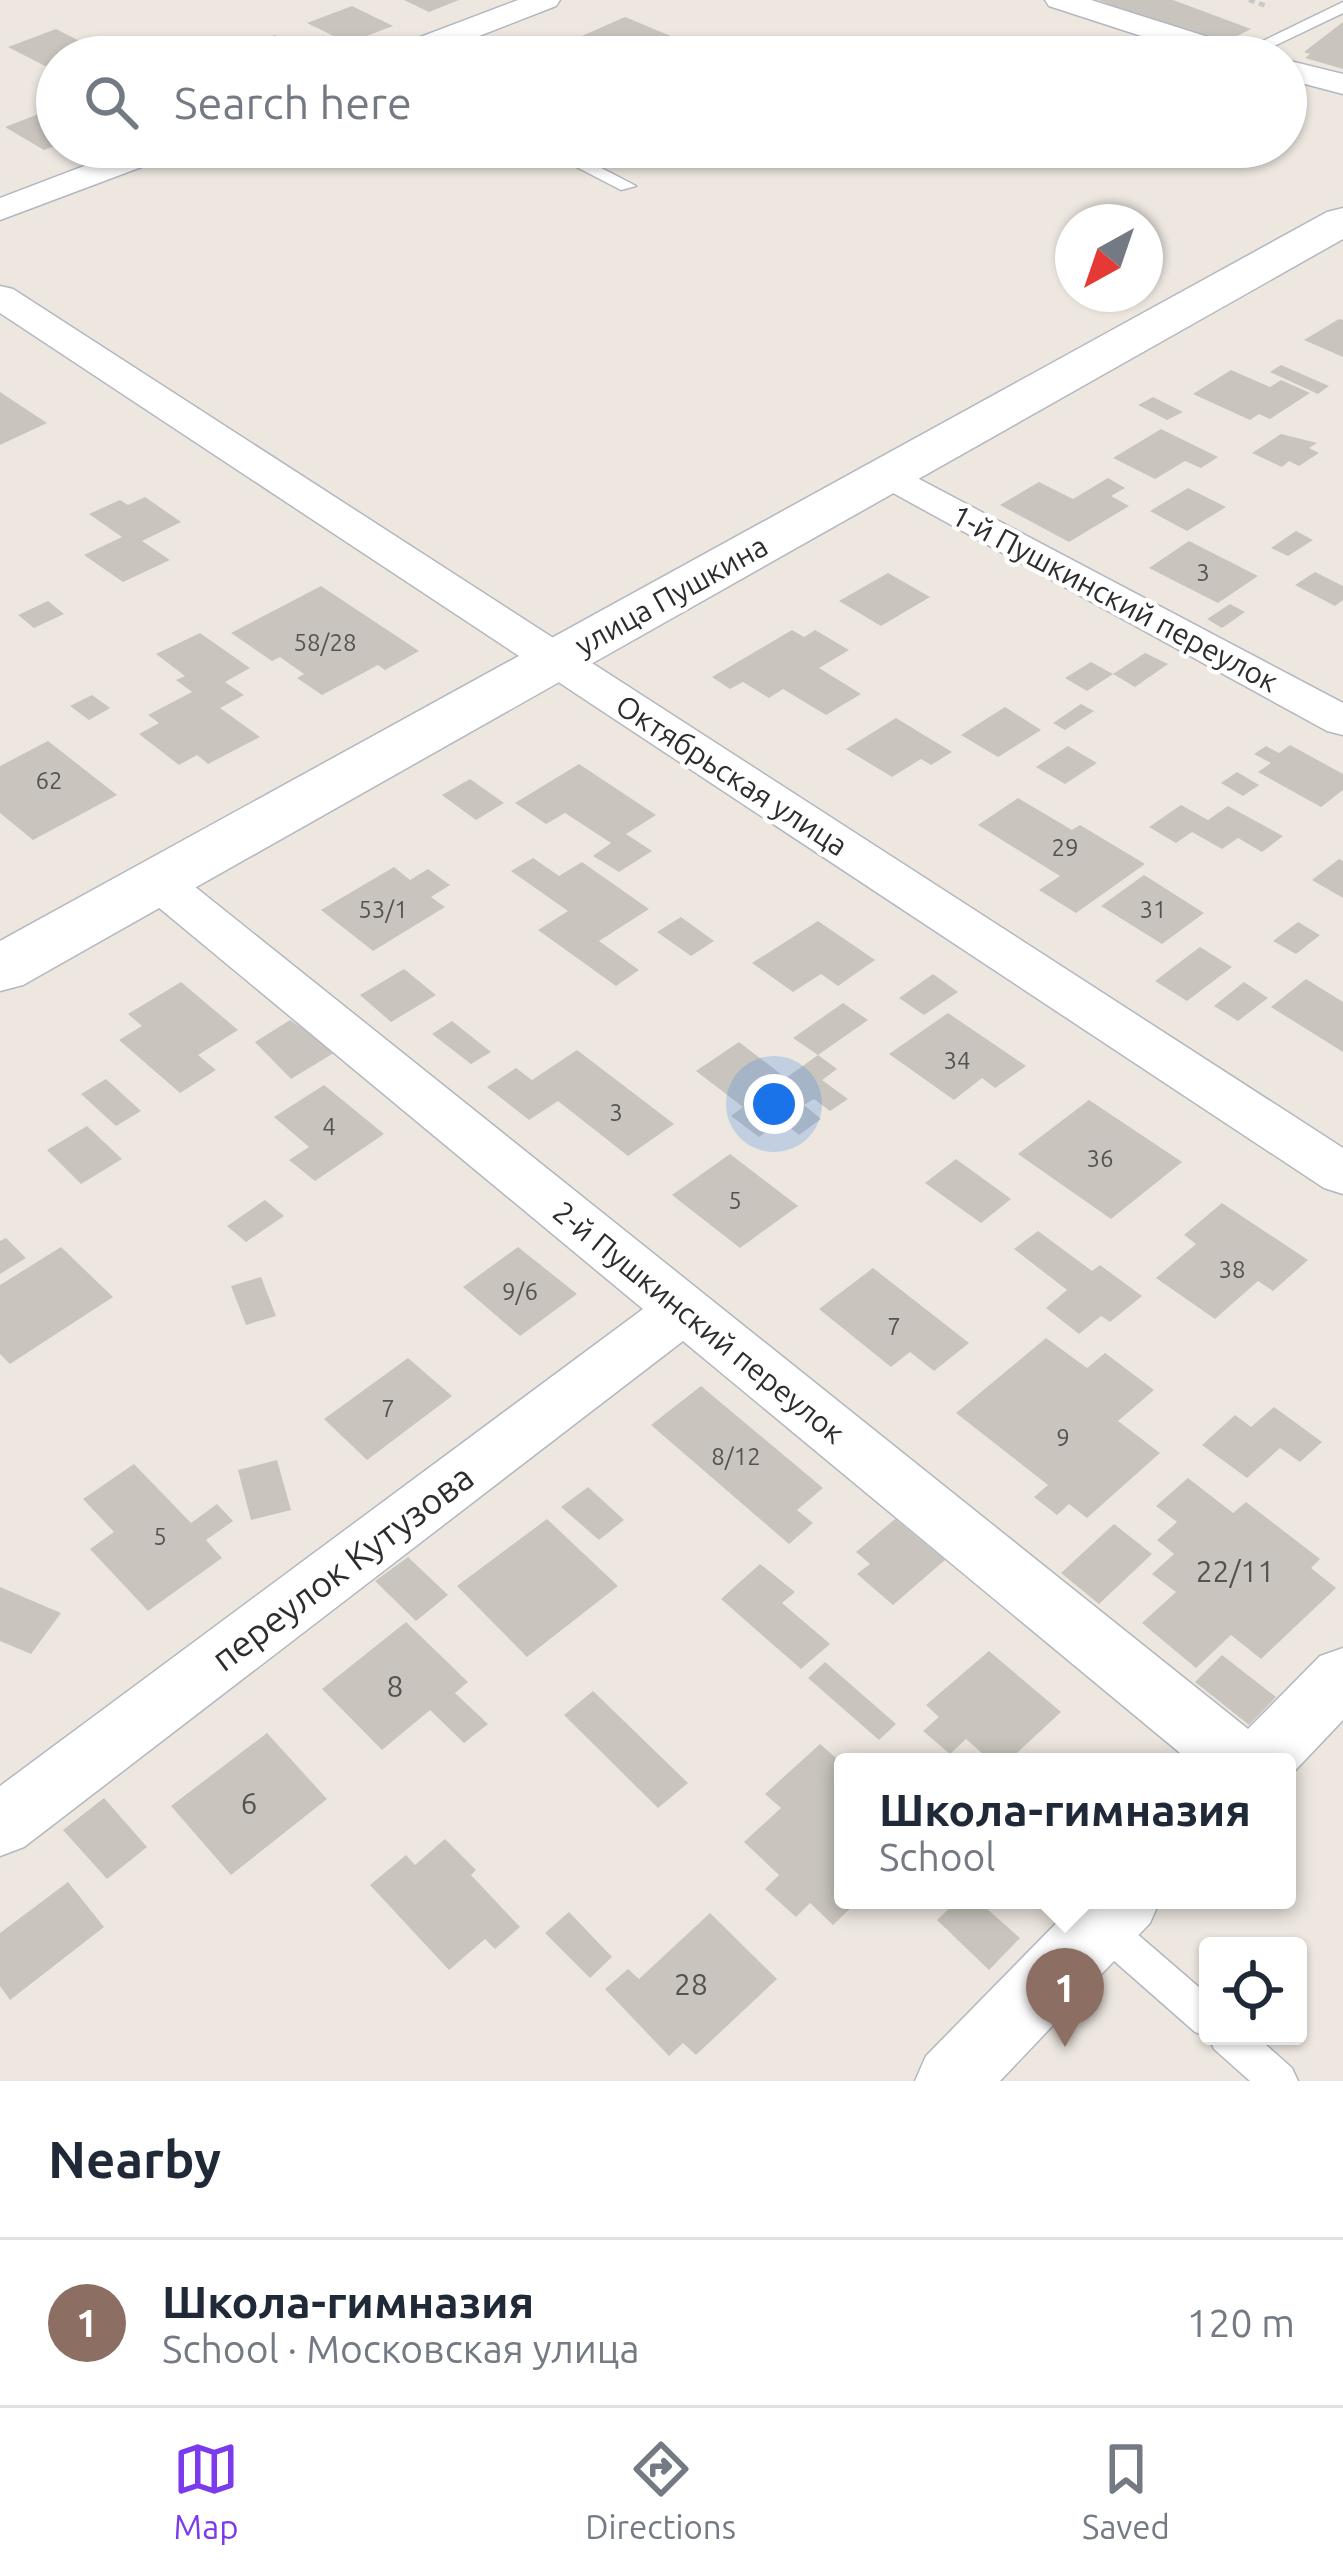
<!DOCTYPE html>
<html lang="en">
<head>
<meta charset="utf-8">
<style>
	body { margin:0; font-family:Ubuntu,sans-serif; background:#f2f2f3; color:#1f2937 }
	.controls { position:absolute; right:36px; bottom:36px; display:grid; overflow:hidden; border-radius:12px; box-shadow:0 3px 9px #0004 }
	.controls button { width:108px; height:108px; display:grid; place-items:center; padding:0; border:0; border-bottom:3px solid #e0e1e3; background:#fff; color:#1f2937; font:60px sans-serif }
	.compass { position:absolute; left:1055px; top:204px; width:108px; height:108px; border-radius:50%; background:#fff; box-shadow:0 3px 9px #0004; rotate:220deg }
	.you { position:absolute; left:774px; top:1104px; width:42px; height:42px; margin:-30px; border:9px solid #fff; border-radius:50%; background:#1a73e8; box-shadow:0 0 0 18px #1a73e833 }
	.badge { display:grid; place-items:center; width:78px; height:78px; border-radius:50%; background:#7c3aed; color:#fff; font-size:39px; font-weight:700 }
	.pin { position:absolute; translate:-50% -99px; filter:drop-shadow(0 3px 6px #0008) }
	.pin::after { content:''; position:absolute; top:63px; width:42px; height:36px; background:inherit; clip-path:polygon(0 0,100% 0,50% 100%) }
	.popup { position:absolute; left:834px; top:1753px; width:462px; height:156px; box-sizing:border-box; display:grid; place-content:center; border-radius:12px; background:#fff; filter:drop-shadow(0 3px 9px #0005); font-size:39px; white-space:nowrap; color:#747a83 }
	.popup b { font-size:45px; color:#1f2937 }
	.popup::after { content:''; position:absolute; left:50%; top:100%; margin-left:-24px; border:24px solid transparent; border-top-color:#fff }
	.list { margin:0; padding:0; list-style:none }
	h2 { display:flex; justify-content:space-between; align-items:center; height:156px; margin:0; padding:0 48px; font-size:51px }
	h2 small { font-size:39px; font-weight:400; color:#747a83 }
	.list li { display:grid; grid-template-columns:78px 1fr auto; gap:36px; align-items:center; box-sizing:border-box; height:168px; padding:0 48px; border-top:3px solid #e0e1e3 }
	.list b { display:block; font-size:45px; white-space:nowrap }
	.list p { margin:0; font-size:39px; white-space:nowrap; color:#747a83 }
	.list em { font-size:39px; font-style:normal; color:#747a83 }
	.icon { flex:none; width:66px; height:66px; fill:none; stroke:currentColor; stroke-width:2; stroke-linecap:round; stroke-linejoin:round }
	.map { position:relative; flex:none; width:1343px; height:2081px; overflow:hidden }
	.search { position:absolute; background:#fff; box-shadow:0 3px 9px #0004; left:36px; right:36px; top:36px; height:132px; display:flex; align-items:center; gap:30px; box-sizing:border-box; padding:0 42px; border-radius:66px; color:#747a83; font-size:45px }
	.sheet { height:324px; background:#fff }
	nav { display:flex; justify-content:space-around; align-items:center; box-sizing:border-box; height:168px; border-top:3px solid #e0e1e3; background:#fff; font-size:33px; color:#747a83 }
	nav a { display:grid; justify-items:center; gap:6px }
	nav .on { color:#7c3aed }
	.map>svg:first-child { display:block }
	.building { fill:#c9c5be }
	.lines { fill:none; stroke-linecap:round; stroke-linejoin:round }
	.lane-casing { stroke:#b3b7bf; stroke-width:3 }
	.street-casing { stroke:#b3b7bf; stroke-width:3 }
	.secondary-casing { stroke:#b3b7bf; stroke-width:3 }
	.path { stroke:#c8c8c8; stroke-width:4.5; stroke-dasharray:6 4.5; stroke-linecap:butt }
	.lane { fill:#fff; fill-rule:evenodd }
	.street { fill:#fff; fill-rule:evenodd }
	.secondary { fill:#fff; fill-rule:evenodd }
	.labels { text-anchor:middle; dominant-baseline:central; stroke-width:9; stroke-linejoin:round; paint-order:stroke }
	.number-label { font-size:24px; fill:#545351 }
	.street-label { font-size:30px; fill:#2d2d2d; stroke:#fff }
	.near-number-label { font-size:30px; fill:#545351 }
	.near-street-label { font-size:36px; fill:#2d2d2d; stroke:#fff }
</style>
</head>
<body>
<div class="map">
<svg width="1343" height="2081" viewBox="0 0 1343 2081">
	<rect width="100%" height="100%" fill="#ede7e0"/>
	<path class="building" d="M404 0H459L429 12Z
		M1098 0H1173L1251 29 1218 46Z
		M352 6 393 26 348 43 307 23Z
		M625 17 678 39 644 54 631 49 615 56 575 39Z
		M1343 22V69L1305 58 1310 54 1304 52Z
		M56 29 95 49 57 57V63L47 67 8 47Z
		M275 35 318 57H237L228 52Z
		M57 107V145L44 150 5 127Z
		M1339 319 1343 320V357L1304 340Z
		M1281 365 1329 386 1318 394 1270 372Z
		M1231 370 1270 387 1281 380 1310 393 1270 419 1259 414 1250 420 1193 394Z
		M0 392 47 423 0 445Z
		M1153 397 1183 412 1167 420 1138 405Z
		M1161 429 1218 457 1201 468 1185 461 1155 479 1113 458Z
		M1281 434 1317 443 1309 448 1319 453 1299 466 1289 461 1282 467 1252 453Z
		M1108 478 1125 488 1111 496 1129 506 1069 542 1000 505 1039 482 1073 499Z
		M1188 488 1226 507 1187 531 1150 511Z
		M145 497 181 522 142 541 170 560 123 582 84 555 122 537 89 514 120 500 128 505Z
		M1296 531 1313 540 1288 556 1271 548Z
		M1189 541 1258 576 1218 603 1149 568Z
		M1315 572 1343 586V600L1335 606 1295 585Z
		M888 573 930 597 881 626 839 601Z
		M321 586 419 651 385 670 378 665 322 695 297 678 304 674 280 657 272 661 231 633Z
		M48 601 64 614 34 628 18 615Z
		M1230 604 1245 612 1222 628 1207 619Z
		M792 630 804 637 815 630 849 650 819 668 861 694 826 715 783 689 769 698 743 682 730 689 712 677Z
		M200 633 250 668 225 682 244 695 220 708 260 737 208 764 197 755 179 765 139 734 159 723 148 715 192 692 176 680 185 676 156 654Z
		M1145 653 1168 664 1135 687 1113 674Z
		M1091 662 1113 674 1087 691 1065 678Z
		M92 695 110 708 89 720 70 706Z
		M1081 704 1094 711 1065 730 1053 723Z
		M1005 707 1041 730 998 757 961 735Z
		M896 718 952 752 931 765 921 759 892 777 846 749Z
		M48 741 117 795 33 840 0 813V766Z
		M1290 745 1343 774V790L1321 807 1258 772 1271 763 1254 754 1266 746 1279 753Z
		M1068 746 1097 763 1065 784 1036 767Z
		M579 764 656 815 626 834 652 851 619 872 593 856 611 843 565 813 546 824 515 803Z
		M1237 772 1259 785 1243 796 1221 783Z
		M470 779 504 803 476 820 442 795Z
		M1018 798 1072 830 1080 825 1145 864 1076 913 1039 890 1060 876 978 825Z
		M1181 805 1208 820 1228 806 1283 836 1262 852 1238 838 1222 849 1192 832 1176 843 1149 827Z
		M533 858 559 876 582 862 649 909 599 941 639 970 616 986 538 930 568 911 511 871Z
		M1339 859 1343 861V898L1312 880Z
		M394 867 410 880 428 869 450 885 431 897 445 907 373 951 321 910Z
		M1144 875 1204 913 1162 944 1101 906Z
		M681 917 714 941 691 956 657 932Z
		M818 921 875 960 838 986 821 974 793 992 752 963Z
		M1298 922 1320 935 1296 954 1273 941Z
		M1200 947 1232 967 1187 1001 1155 981Z
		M404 969 436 995 391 1022 360 995Z
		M933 974 958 992 924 1015 899 998Z
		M1306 979 1343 1002V1052L1271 1007Z
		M181 982 238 1030 198 1055 216 1070 180 1093 119 1040 142 1026 128 1014Z
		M1244 982 1268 998 1238 1021 1214 1006Z
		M843 1003 868 1020 818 1055 793 1038Z
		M948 1013 1026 1066 995 1088 982 1078 954 1100 889 1054Z
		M290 1020 337 1051 291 1079 255 1042Z
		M452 1021 491 1052 471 1064 432 1034Z
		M739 1042 786 1078 818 1055 837 1069 822 1080 848 1099 830 1111 814 1099 804 1105 821 1119 799 1135 781 1121 759 1137 731 1116 743 1107 696 1071Z
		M577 1050 674 1124 628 1156 558 1101 529 1120 487 1087 516 1068 532 1080Z
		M106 1079 141 1111 116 1126 81 1094Z
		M324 1085 384 1134 315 1181 289 1160 309 1147 274 1117Z
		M1089 1100 1182 1162 1111 1219 1018 1154Z
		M87 1126 122 1159 81 1184 47 1150Z
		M730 1154 798 1206 740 1248 672 1195Z
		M956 1159 1011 1199 981 1223 925 1183Z
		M265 1200 284 1216 246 1242 227 1226Z
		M1222 1203 1308 1260 1273 1291 1258 1281 1215 1319 1156 1278 1196 1244 1184 1235Z
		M1038 1231 1092 1271 1100 1265 1142 1296 1110 1322 1101 1316 1079 1334 1046 1308 1067 1290 1014 1249Z
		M6 1238 26 1258 0 1274V1241Z
		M61 1247 113 1297 10 1364 0 1354V1285Z
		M518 1247 577 1294 520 1336 463 1287Z
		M873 1268 969 1343 934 1371 910 1352 891 1367 819 1309Z
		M261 1277 276 1316 246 1325 231 1286Z
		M1046 1338 1087 1368 1105 1353 1154 1390 1118 1421 1160 1453 1087 1518 1069 1504 1057 1515 1034 1497 1048 1485 956 1413Z
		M408 1358 452 1396 367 1460 324 1419Z
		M701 1386 823 1488 797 1510 813 1523 789 1544 651 1425Z
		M1274 1407 1322 1442 1300 1462 1280 1448 1247 1478 1202 1445 1235 1415 1251 1427Z
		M277 1460 291 1510 251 1520 238 1470Z
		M134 1464 191 1523 217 1504 233 1521 206 1540 222 1558 148 1611 90 1549 114 1532 83 1499Z
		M1188 1478 1233 1513 1246 1502 1320 1559 1311 1568 1336 1588 1261 1659 1231 1635 1196 1668 1142 1623 1176 1592 1152 1574 1174 1554 1157 1540 1177 1522 1156 1506Z
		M588 1487 624 1520 599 1540 561 1507Z
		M547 1519 618 1586 527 1657 457 1586Z
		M895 1519 945 1560 893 1605 857 1574 870 1564 856 1552Z
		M1114 1524 1152 1554 1099 1604 1061 1573Z
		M408 1557 448 1595 416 1621 375 1581Z
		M760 1564 795 1592 782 1603 830 1644 801 1669 721 1599Z
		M0 1587 61 1613 31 1654 0 1641Z
		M406 1622 468 1682 455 1693 488 1724 464 1743 430 1710 382 1750 322 1689Z
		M989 1651 1061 1712 1007 1762H992L966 1739 950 1754 923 1731 939 1717 926 1705Z
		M1222 1655 1276 1697 1249 1725 1195 1682Z
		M825 1662 896 1724 879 1740 808 1678Z
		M593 1691 688 1783 658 1808 564 1715Z
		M267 1733 327 1799 231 1875 171 1806Z
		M820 1744 843 1764V1900H859L833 1925 810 1903 796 1917 765 1889 779 1875 744 1842 781 1808 765 1794Z
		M104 1798 147 1847 107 1879 63 1830Z
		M445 1839 476 1870 471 1875 520 1927 495 1949 485 1939 449 1970 370 1885 406 1855 415 1865Z
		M68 1882 104 1927 10 2000 0 1986V1933Z
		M958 1900H977L1020 1938 989 1970 937 1920Z
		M569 1912 612 1957 590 1978 545 1933Z
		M710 1913 777 1979 696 2055 683 2043 669 2056 605 1989 628 1969 639 1979Z"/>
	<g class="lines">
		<g class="lane-casing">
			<path id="lane" d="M1343 2V13L1251 57H1230Z
				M538 147H561L636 186 621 190Z
				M1101 1909 1114 1914 1208 1995V2036H1256L1292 2068 1298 2081H1250L1214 2049 1209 2037 1195 2032 1088 1938 1083 1926 1088 1914Z"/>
		</g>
		<g class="street-casing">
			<path id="street" d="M518 0H560L556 6 425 57H381L386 50Z
				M1045 0H1091L1249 50 1254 57H1206L1049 6Z
				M1286 60 1343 74V94L1286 79Z
				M134 147H181L176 154 0 220V198Z
				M0 286 13 289 1343 1148V1194L1324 1188 0 313Z
				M887 462 1343 703V735L1327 731 873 482 867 474 873 466Z
				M157 865 174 870 1248 1729 1320 1656 1343 1648V1720L1287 1779V1762H1191L683 1341 24 1847 0 1856V1786L643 1309 140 892 133 881 140 870Z
				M1079 1900H1160L1150 1923 1000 2081H915L926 2056Z"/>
		</g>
		<g class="secondary-casing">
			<path id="secondary" d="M1343 208V239L23 985 0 991V941L1327 212Z"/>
		</g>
		<path class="path" d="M1249 0 1269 7"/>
		<use href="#lane" class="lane"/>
		<use href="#street" class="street"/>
		<use href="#secondary" class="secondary"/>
	</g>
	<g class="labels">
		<g class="number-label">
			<text x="1203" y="572">3</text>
			<text x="325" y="642">58/28</text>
			<text x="49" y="780">62</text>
			<text x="1065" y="847">29</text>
			<text x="383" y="909">53/1</text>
			<text x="1153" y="909">31</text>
			<text x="957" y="1060">34</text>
			<text x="616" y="1112">3</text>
			<text x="329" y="1126">4</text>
			<text x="1100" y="1158">36</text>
			<text x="735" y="1200">5</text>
			<text x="1232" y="1269">38</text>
			<text x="520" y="1291">9/6</text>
			<text x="894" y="1326">7</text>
			<text x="388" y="1408">7</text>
			<text x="1063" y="1437">9</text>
			<text x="736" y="1456">8/12</text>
			<text x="160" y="1536">5</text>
		</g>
		<g class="street-label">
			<text transform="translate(671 595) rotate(-29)">улица Пушкина</text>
			<text transform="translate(1115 598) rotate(28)">1-й Пушкинский переулок</text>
			<text transform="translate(732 775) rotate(33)">Октябрьская улица</text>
			<text transform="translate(699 1322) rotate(39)">2-й Пушкинский переулок</text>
		</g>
		<g class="near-number-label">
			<text x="1235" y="1571">22/11</text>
			<text x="395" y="1686">8</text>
			<text x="249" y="1803">6</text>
			<text x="691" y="1984">28</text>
		</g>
		<g class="near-street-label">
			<text transform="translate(342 1567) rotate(-37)">переулок Кутузова</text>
		</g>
	</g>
</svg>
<div class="controls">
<button><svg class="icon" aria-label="locate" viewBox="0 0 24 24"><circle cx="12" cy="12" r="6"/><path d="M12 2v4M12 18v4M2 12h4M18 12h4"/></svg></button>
</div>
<svg class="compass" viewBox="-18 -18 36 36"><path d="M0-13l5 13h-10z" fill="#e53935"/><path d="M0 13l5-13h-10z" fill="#747a83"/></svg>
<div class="you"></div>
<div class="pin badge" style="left:1065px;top:2047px;background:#8d6e63">1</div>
<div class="popup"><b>Школа-гимназия</b>School</div>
<div class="search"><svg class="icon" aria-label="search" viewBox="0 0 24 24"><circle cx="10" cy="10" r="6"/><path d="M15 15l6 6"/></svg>Search here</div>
</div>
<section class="sheet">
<h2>Nearby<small></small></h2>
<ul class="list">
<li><span class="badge" style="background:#8d6e63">1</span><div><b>Школа-гимназия</b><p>School · Московская улица</p></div><em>120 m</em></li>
</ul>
</section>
<nav>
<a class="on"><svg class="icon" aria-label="map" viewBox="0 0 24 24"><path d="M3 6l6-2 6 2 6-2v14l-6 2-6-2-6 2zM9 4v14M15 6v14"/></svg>Map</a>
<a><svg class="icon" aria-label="directions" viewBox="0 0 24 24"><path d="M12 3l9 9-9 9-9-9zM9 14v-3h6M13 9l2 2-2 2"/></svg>Directions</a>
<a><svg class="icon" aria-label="saved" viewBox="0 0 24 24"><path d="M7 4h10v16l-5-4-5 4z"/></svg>Saved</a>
</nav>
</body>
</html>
